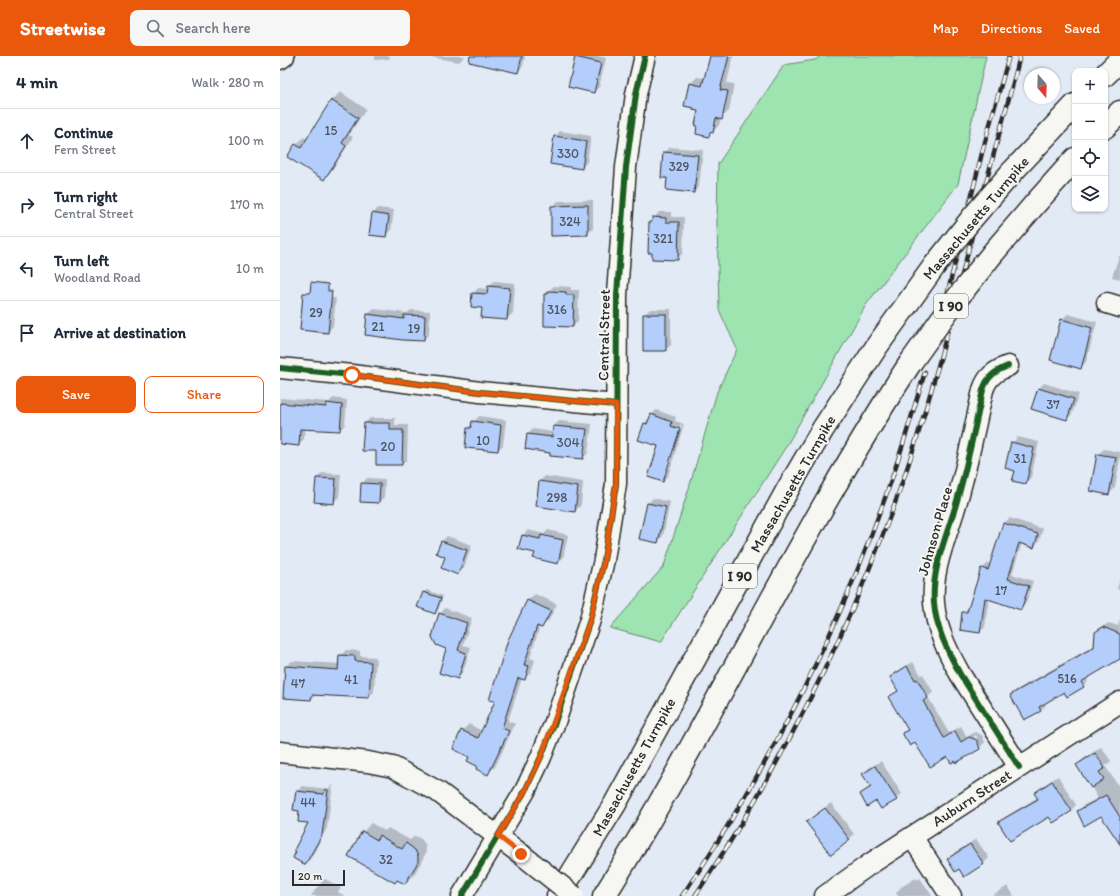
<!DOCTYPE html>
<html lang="en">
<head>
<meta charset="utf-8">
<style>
	body { margin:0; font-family:Itim,sans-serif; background:#f6f6f7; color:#1f2937 }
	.controls { position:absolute; right:12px; top:12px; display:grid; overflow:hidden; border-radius:8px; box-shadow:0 1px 3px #0004 }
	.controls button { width:36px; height:36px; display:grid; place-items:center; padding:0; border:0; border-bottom:1px solid #e0e1e3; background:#fff; color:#1f2937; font:20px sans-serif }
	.compass { position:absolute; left:744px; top:12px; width:36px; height:36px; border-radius:50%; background:#fff; box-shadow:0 1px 3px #0004; rotate:161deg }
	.scale { position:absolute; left:12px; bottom:10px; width:53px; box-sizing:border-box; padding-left:4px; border:2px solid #2b2b2b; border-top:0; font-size:11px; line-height:14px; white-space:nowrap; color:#2b2b2b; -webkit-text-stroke:3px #f6f6f2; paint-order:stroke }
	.stop { position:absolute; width:12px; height:12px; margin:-9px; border:3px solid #ea580c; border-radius:50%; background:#fff }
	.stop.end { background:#ea580c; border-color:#fff; box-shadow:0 1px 4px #0008 }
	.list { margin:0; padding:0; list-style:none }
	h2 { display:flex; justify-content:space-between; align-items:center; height:52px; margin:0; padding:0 16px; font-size:17px }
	h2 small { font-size:13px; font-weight:400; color:#747a83 }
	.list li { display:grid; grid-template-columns:26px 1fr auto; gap:12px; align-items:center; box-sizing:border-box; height:64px; padding:0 16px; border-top:1px solid #e0e1e3 }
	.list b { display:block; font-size:15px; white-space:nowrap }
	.list p { margin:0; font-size:13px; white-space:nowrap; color:#747a83 }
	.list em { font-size:13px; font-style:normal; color:#747a83 }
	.actions { display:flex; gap:8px; padding:12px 16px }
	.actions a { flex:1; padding:9px 0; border:1px solid #ea580c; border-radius:8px; text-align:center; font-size:14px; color:#ea580c }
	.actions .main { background:#ea580c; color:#fff }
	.icon { flex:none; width:22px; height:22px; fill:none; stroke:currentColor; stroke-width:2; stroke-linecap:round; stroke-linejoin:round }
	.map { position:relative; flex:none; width:840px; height:840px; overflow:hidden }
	header { display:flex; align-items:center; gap:24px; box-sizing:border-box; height:56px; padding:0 20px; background:#ea580c; color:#fff }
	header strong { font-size:19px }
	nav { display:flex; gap:22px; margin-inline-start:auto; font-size:14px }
	.search { width:280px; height:36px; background:#f6f6f7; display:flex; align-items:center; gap:10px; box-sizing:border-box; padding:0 14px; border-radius:8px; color:#747a83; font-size:15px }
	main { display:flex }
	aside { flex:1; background:#fff }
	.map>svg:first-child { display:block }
	.green { fill:#9de4b1; stroke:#64886e }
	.shadow { fill:#0003; fill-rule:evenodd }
	.building { fill:#b4cefc; stroke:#2b2b2b }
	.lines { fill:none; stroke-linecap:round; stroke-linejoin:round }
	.minor-casing { stroke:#2b2b2b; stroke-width:23 }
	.highway-casing { stroke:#2b2b2b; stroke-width:25 }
	.minor { stroke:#f6f6f2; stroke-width:20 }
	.highway { stroke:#f6f6f2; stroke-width:22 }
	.rail-casing { stroke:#2b2b2b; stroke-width:4.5 }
	.rail { stroke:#f6f6f2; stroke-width:3; stroke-dasharray:9; stroke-linecap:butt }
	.minor-bridge-casing { stroke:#2b2b2b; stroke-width:23; stroke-linecap:butt }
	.highway-bridge-casing { stroke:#2b2b2b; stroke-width:25; stroke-linecap:butt }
	.minor-bridge { stroke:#f6f6f2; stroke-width:20 }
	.highway-bridge { stroke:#f6f6f2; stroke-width:22 }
	.cycleway-casing { stroke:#f6f6f2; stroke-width:8 }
	.cycleway { stroke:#1b5e20; stroke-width:6 }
	.route { stroke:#ea580c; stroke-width:5 }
	.labels { text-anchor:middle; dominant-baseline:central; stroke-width:4; stroke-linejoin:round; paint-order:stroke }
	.number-label { font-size:13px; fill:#4d545f }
	.shield { fill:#f6f6f2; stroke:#686867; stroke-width:1 }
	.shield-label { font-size:14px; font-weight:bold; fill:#2b2b2b }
	.street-label { font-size:15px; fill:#2b2b2b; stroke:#f6f6f2 }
</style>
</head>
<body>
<header>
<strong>Streetwise</strong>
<div class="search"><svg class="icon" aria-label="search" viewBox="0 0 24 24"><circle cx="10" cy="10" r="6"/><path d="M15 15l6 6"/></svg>Search here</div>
<nav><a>Map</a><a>Directions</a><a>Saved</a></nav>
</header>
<main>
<aside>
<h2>4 min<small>Walk · 280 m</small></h2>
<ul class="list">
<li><svg class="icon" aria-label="ahead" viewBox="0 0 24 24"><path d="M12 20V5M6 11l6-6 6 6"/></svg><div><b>Continue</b><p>Fern Street</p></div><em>100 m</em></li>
<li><svg class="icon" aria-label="right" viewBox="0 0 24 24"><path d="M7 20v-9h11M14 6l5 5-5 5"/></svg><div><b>Turn right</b><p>Central Street</p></div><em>170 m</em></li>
<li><svg class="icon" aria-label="left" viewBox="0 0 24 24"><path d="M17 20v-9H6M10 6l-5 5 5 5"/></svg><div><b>Turn left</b><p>Woodland Road</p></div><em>10 m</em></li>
<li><svg class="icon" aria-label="arrive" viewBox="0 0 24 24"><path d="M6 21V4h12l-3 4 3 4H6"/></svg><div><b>Arrive at destination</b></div></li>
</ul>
<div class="actions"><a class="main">Save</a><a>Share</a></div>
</aside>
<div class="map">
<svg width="840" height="840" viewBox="0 0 840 840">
	<rect width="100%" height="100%" fill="#e2eaf5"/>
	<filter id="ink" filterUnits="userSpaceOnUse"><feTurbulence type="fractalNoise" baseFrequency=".025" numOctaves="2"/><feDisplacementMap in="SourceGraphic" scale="8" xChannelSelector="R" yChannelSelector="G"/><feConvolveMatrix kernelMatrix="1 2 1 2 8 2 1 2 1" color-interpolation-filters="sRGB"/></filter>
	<g filter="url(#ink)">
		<path class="green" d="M541 0H706L678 128 586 249 507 389 381 586 330 572 384 510 409 432 437 336 457 293 439 254 437 166 438 108 504 9 535 4Z"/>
		<path class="shadow" d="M95 0H111L108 3 95 4Z
			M145 0H185L179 6Z
			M204 0H245L243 10 238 16Z
			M297 0H318L326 2 319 31 314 36 296 1Z
			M431 0H453L447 27 454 28 449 55 441 62 439 69 429 80 410 28 417 21 425 22Z
			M60 36 86 53 69 79 73 81 52 114 44 122 16 89 24 81 28 83 52 45Z
			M280 75 311 80 307 106 302 112 275 81Z
			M390 91 423 94 419 130 414 136 388 122 384 96Z
			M313 144V173L307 178 272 151 278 145Z
			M98 152 114 154 111 175 106 180 93 158Z
			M379 156H391V161H404L403 197 397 203 370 167Z
			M839 200H840V223L832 221Z
			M214 225 235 227 233 257 227 263 203 251 193 238 198 232 209 233V230Z
			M274 230 291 231V234H299L298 265 293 270 265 238Z
			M29 241 56 242 53 270 48 276Z
			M94 253 127 257 131 254 150 255 149 278 143 284 86 278 88 258Z
			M370 253H391V289L385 294 364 259Z
			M788 258 817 266 806 306 801 311 782 263Z
			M764 327 799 338 792 358 787 363 753 353 759 332Z
			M0 342 49 346 53 342 67 344 65 369 59 374 25 372 24 383 18 389 0 387Z
			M376 354 396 361 395 365 404 368 388 420 383 425 379 390 365 367ZM401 368H402L386 420H384Z
			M199 360 226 364 223 389 218 394 188 372Z
			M90 362H115V369H128L127 403 122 408 97 394 85 367Z
			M279 365 312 368 308 397 303 402 271 399V396L248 378 253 373 273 376 274 370Z
			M738 381 759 386 751 421 746 427 732 387Z
			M824 393 840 396V403L835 432 829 438 811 434 818 398Z
			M42 417 61 418 59 441 53 447 37 422Z
			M265 420 303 426 301 449 295 455 260 425Z
			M87 422 105 423 104 441 99 446 82 428Z
			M373 442 390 446 383 480 378 485 368 447Z
			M730 462 763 473 759 485 754 491 742 487 732 518 753 525 746 547 741 553 709 542 705 571 700 576 683 556 689 551 702 513 708 507 711 508 724 467Z
			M248 474 264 478 268 474 288 479 283 502 277 507 256 497 243 479Z
			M167 480 192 489 184 512 178 518 166 500 157 497 162 485Z
			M840 523V534L837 533Z
			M147 534 163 540 158 554 155 557 139 550 144 536Z
			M255 538 277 548 269 564 262 571 260 570 250 602 255 604 251 616 244 623 242 622 228 665 235 668 215 711 208 717 199 710 190 700 182 675 189 668 202 675 216 645 229 585 248 544Z
			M165 552 192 562 183 589 191 591 183 616 177 622 168 592 160 558Z
			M840 562V602L806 622 808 625 803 631 784 635 765 647 766 649 761 654 745 663 731 639 736 634 815 589 816 577 821 571 829 567 838 570Z
			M66 594 80 595V600L96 601 94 636 88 641 36 639 31 643 6 610 12 605 60 608V600Z
			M633 606 641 619 643 618 653 636 648 641 669 677 681 670 687 681 695 676 702 679 705 686 700 691 696 679 694 680 699 692 667 699 635 685 624 677 628 672 609 642 619 634 611 621 616 616Z
			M821 691 831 705 825 710 840 732V791L832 774 822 758 798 756 804 749 818 742 797 709 803 703Z
			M601 705 622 738 616 743 596 744 581 738 591 730 584 718 589 712Z
			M778 720 796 749 791 754 770 759 720 767 725 761 758 741 755 737 761 731Z
			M53 728 47 772 31 802 25 808 30 766 17 735 22 730 48 733Z
			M551 747 574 778 569 784 527 766Z
			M91 767 105 775 108 772 130 784 135 780 141 783 145 788 146 797 134 819 125 827 83 776Z
			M696 783 709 802 703 808 680 812 668 803 673 798Z
			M636 822 637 824 640 822 652 839 651 840H618L616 837 621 831Z
			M45 823 61 832 58 836 65 840H31L37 831Z
			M728 830 734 840H711Z"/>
		<path class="building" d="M190 0H242L238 17 189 6Z
			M430 0H449L440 34 448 35 442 64 436 62 433 77 430 76 429 81 416 78 417 69H415L418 55 413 54 414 52 404 50 409 27 422 30Z
			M295 1 321 7 314 37 288 31Z
			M51 44 78 62 62 87 66 90 44 124 7 101 15 88 21 92Z
			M274 80 306 85 302 113 270 108Z
			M383 96 418 99 414 137 386 134 387 122H381Z
			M308 149V179L271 180V150Z
			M92 157 109 160 106 181 89 179Z
			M372 161 386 162V166H399L398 204 372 203V197H368L369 166H372Z
			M31 226 48 228V235H52L48 277 20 274 23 237H30Z
			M208 230 230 232 227 264 201 262 202 252 191 251 192 237 207 238Z
			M268 235 286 236V239H294L293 271 264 270V238H268Z
			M87 258 124 263V259L145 260 144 285 123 284 85 279Z
			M363 258H386V295H363Z
			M781 263 812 272 801 313 770 304Z
			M758 332 794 343 787 364 751 353Z
			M0 347 46 351V347L62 349 60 375 20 373 19 390 0 388Z
			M371 358 392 366 391 370 400 373 383 426 368 421 378 390 358 384 364 367 367 368Z
			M192 365 221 369 218 395 185 392 187 372H191Z
			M84 367H110V374H123L122 409H96V395H82Z
			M273 370 307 373 303 403 270 400V397L245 393 247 378 272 381Z
			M731 386 754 392 746 428 732 425 735 415 725 412Z
			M817 398 836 401 829 439 810 435Z
			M36 422 56 423 54 448 34 446Z
			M259 425 298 431 295 456 256 450Z
			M81 427 100 428 99 447 80 446Z
			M367 447 386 451 378 487 359 483Z
			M723 467 758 478 754 492 739 487 728 523 749 530 741 554 705 542 700 577 680 574 682 556H687L701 512 708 514Z
			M242 479 260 483 261 479 283 484 278 508 253 502 255 497 238 493Z
			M161 485 187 494 178 519 161 512 165 501 156 497Z
			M143 536 161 542 155 558 137 551Z
			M247 544 271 555 262 572 257 570 244 609 249 610 245 624 238 622 222 672 229 675 208 719 196 713 197 710 187 705 189 701 173 693 181 674 198 682 215 645 209 644 228 584Z
			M159 557 187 567 178 594 186 597 178 623 159 617 166 593 156 589 152 581Z
			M823 571 840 578V603L801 626 804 631 787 641 784 636 759 651 761 655 744 664 730 639 814 591 815 576Z
			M59 599 75 600V605L91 606 89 642 32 639 31 644 3 642 5 610 58 614Z
			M627 610 635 624 637 623 648 642 643 645 664 682 675 675 681 686 689 681 697 684 700 693 676 707 675 705 671 707 667 701 650 711 635 687 630 690 622 677 628 674 608 641 618 635 610 621Z
			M815 697 825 712 819 716 824 723 811 732 796 709Z
			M595 710 617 744 601 753 596 745 587 751 580 738 591 731 582 718Z
			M772 725 792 755 773 767 769 761 730 785 718 766 758 743 754 737Z
			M46 733 48 734 42 779 25 809 13 802 16 795 14 794 28 767 18 766 19 755 13 754 16 735 43 738V739Z
			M826 739 840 761V788L821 760 804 770 797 755Z
			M545 752 570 784 551 799 526 766Z
			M82 775 97 784 99 779 122 793 126 787 135 794 138 800V806L125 828 117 824 115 827 68 800Z
			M690 788 704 808 684 821 679 813 675 816 667 803Z"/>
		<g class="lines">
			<g class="minor-casing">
				<path id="minor" d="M0 3 4 0
					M827 247 840 251
					M728 310C715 315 707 321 703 334 695 370 688 406 678 441 669 476 651 510 654 547 656 573 668 596 680 618L739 711
					M0 312 72 319 200 336 336 349
					M0 696 88 706 113 711 157 735 241 798
					M632 781 671 840
					M182 840 245 735 261 701 275 666 310 564 324 504 336 428 337 239 346 111 356 38 365 0
					M545 840 590 808 840 646"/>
			</g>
			<g class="highway-casing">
				<path id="highway" d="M825 19 840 4
					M825 71 840 56
					M732 116 795 49
					M713 197 755 148 795 103
					M278 840 335 748 509 431 543 373 597 290 655 209
					M324 840C433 666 518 477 631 306"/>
			</g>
			<use href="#minor" class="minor"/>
			<use href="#highway" class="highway"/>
			<g class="rail-casing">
				<path id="rail" d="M659 272 703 93 729 0
					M402 840C486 717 555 582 605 442 620 401 632 358 645 316
					M415 840C497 718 564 585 615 447 647 359 670 267 693 176 708 117 725 59 740 0"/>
			</g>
			<use href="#rail" class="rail"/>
			<g class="minor-bridge-casing">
				<path id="minor-bridge" d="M241 798 294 840"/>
			</g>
			<g class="highway-bridge-casing">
				<path id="highway-bridge" d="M655 209 693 161 732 116
					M631 306 671 250 713 197"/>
			</g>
			<use href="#minor-bridge" class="minor-bridge"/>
			<use href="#highway-bridge" class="highway-bridge"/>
			<g class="cycleway-casing">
				<path id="cycleway" d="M728 310C715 315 707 321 703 334 695 370 688 406 678 441 669 476 651 510 654 547 656 573 668 596 680 618L739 711
					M0 312 72 319 200 336 336 349
					M182 840 245 735 261 701 275 666 310 564 324 504 336 428 337 239 346 111 356 38 365 0"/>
			</g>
			<use href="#cycleway" class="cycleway"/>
		</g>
	</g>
	<g class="lines" filter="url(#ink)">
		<path class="route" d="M72 319 200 336 336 349V428L324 504 310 564 261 701 245 735 218 780 241 798"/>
	</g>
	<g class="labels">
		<g class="number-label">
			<text x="51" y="74">15</text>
			<text x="288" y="97">330</text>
			<text x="399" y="110">329</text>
			<text x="290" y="165">324</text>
			<text x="383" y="182">321</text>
			<text x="277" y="253">316</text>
			<text x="36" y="256">29</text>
			<text x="98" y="270">21</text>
			<text x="134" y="272">19</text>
			<text x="773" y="348">37</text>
			<text x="203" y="384">10</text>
			<text x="288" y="386">304</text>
			<text x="108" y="390">20</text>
			<text x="740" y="402">31</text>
			<text x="277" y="441">298</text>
			<text x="721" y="534">17</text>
			<text x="787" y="622">516</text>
			<text x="71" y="623">41</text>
			<text x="18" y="627">47</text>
			<text x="28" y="746">44</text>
			<text x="106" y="803">32</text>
		</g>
		<g class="shield">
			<rect x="654" y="238" width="34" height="24" rx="3"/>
			<rect x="443" y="508" width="34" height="24" rx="3"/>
		</g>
		<g class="shield-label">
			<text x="671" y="250">I 90</text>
			<text x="460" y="520">I 90</text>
		</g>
		<g class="street-label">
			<text transform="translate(696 162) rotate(-50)">Massachusetts Turnpike</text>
			<text transform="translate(324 279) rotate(-89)">Central Street</text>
			<text transform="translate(513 428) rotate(-60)">Massachusetts Turnpike</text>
			<text transform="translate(655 475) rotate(-74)">Johnson Place</text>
			<text transform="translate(354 711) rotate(-61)">Massachusetts Turnpike</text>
			<text transform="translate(692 742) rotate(-33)">Auburn Street</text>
		</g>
	</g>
</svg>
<div class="controls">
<button>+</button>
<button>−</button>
<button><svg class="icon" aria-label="locate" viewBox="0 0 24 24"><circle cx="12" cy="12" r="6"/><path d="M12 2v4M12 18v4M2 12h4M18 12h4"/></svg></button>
<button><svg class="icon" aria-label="layers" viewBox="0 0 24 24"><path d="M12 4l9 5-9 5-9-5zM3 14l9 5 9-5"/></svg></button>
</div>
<svg class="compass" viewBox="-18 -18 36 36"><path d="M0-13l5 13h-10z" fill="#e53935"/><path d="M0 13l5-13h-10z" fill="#747a83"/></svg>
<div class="scale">20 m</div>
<div class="stop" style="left:72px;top:319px"></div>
<div class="stop end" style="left:241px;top:798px"></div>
</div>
</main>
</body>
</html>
